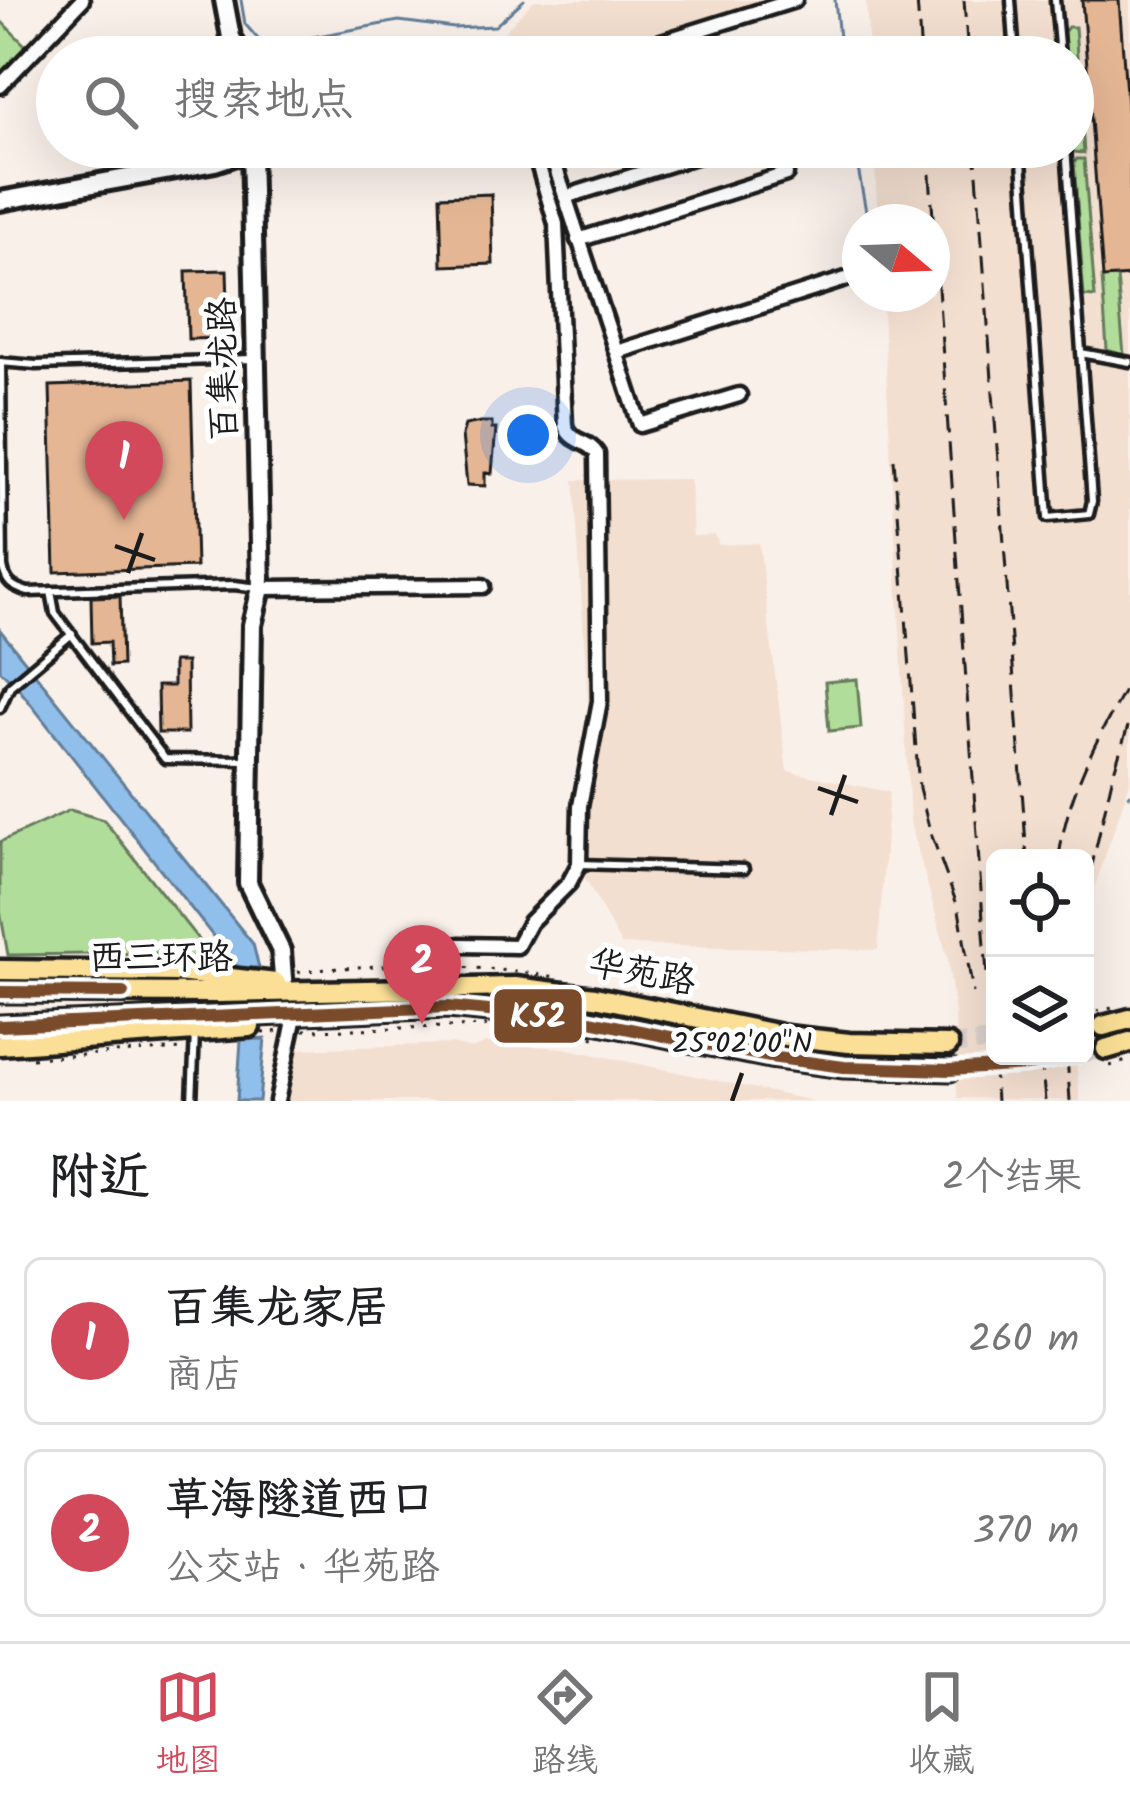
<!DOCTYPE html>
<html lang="zh">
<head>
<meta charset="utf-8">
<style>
	body { margin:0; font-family:Kalam,"LXGW WenKai TC",sans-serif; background:#f2f2f2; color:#202124 }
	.controls { position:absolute; right:36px; bottom:36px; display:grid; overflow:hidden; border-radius:18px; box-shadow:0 12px 48px #0002 }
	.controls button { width:108px; height:108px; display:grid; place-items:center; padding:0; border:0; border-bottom:3px solid #e0e0e0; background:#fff; color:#202124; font:60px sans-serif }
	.compass { position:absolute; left:842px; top:204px; width:108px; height:108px; border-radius:50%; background:#fff; box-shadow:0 12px 48px #0002; rotate:109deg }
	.you { position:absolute; left:528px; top:435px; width:42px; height:42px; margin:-30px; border:9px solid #fff; border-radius:50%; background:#1a73e8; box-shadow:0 0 0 18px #1a73e833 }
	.badge { display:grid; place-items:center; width:78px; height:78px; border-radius:50%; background:#d1495b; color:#fff; font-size:39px; font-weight:700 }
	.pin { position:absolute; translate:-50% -99px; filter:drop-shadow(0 3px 6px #0008) }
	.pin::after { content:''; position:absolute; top:63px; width:42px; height:36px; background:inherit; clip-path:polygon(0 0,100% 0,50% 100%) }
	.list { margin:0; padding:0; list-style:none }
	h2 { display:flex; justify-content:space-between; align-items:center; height:156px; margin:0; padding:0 48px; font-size:51px }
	h2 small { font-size:39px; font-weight:400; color:#757577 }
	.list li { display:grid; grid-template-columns:78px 1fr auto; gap:36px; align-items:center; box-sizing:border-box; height:168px; margin:0 24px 24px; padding:0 24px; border:3px solid #e0e0e0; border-radius:18px }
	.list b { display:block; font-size:45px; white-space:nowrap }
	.list p { margin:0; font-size:39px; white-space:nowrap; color:#757577 }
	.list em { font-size:39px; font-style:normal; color:#757577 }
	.icon { flex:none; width:66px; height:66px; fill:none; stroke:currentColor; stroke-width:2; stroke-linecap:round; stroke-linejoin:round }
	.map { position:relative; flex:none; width:1130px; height:1101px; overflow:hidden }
	.search { position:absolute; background:#fff; box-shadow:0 12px 48px #0002; left:36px; right:36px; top:36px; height:132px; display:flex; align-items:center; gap:30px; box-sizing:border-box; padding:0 42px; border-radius:66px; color:#757577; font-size:45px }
	.sheet { height:540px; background:#fff }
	nav { display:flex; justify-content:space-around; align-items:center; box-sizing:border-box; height:168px; border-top:3px solid #e0e0e0; background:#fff; font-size:33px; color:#757577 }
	nav a { display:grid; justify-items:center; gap:6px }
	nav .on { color:#d1495b }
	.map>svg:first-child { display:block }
	.built { fill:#f3dfd0 }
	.green { fill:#b1dd9b; stroke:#667c5c; stroke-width:3 }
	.water { fill:#91bfeb; stroke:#627e98; stroke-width:3 }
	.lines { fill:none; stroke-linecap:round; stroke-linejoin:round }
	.stream { stroke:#627e98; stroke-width:3 }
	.building { fill:#e4b694; stroke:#1c1c1c; stroke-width:3 }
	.primary-tunnel { stroke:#d9d0cb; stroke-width:18; stroke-dasharray:18 9; stroke-linecap:butt }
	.lane-casing { stroke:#1c1c1c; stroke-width:15 }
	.street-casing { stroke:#1c1c1c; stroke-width:21 }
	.secondary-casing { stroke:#1c1c1c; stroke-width:26 }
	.primary-casing { stroke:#1c1c1c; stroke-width:27 }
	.path { stroke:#1c1c1c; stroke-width:3; stroke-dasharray:3 9; stroke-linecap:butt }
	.lane { stroke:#fff; stroke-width:6 }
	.street { stroke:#fff; stroke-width:12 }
	.secondary { stroke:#fff; stroke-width:16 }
	.primary { stroke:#fbdf96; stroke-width:18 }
	.rail { stroke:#1c1c1c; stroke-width:3; stroke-dasharray:18 9; stroke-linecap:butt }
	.bus-1-casing { stroke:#fff; stroke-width:21 }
	.bus-1 { stroke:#7a4b2a; stroke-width:12 }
	.ticks { fill:none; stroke:#1c1c1c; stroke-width:4.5 }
	.labels { text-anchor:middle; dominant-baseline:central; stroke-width:10; stroke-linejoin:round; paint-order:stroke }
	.street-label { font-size:36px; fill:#1c1c1c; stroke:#fff }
	.ticks-label { font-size:30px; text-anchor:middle; fill:#1c1c1c; stroke:#fff; stroke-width:10; stroke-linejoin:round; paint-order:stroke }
	.line-badge { stroke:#fff; stroke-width:4.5 }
	.badge-label { font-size:33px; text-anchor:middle; font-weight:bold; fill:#fff }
</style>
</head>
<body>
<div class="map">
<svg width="1130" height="1101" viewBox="0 0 1130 1101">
	<rect width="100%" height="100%" fill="#faf0ea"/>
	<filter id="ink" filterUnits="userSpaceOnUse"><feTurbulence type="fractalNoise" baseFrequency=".00833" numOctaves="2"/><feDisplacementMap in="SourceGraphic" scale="24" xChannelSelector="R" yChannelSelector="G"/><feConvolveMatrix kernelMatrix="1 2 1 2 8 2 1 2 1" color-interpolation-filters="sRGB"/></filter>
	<g filter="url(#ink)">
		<path class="built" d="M534 0H765L584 57 506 54 501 35Z
			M866 0H1130V782L1085 916V858H995V1056H1076L1080 1101 957 1098 955 1013 947 956 910 822 882 294H932V222H878L874 147H1073V57H869Z
			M690 479 693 536 715 535 719 545 759 543 787 771 889 792 878 950 621 945 566 842 588 705 574 480Z
			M485 1043 564 1048 813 1101H280L294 1049 452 1044 472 1049Z"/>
		<path class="green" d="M0 20 28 48 0 79Z
			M1068 27H1075L1084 153 1073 152V57H1066L1064 32Z
			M1077 159H1084L1095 297 1084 296 1074 163Z
			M1117 277 1124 355 1107 350 1102 278Z
			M857 679 861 728 829 731 825 682Z
			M70 810 104 820 220 967 176 953 8 955 0 910V842Z"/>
		<path class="water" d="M0 630 253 944 259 968H238L19 689 0 670Z
			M265 1039 259 1101H237L241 1040Z"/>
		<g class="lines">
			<path class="stream" d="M241 0 245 24 264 46 399 21 454 28 495 26 524 0
				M835 0 841 57
				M854 147 868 222
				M1129 796 1130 794"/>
		</g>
		<path class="building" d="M1082 0H1119L1130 146V276L1103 278Z
			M491 194 493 264 442 266 440 196Z
			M227 270 229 338 188 339 186 271Z
			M191 381 196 567 55 572 50 386Z
			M481 422H492V429H496L492 473H485V486L467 485 462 435 465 425Z
			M120 596 122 665 110 666 109 642 92 643 91 597Z
			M173 662H186L187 733H158L157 686H173Z"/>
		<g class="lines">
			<path class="primary-tunnel" d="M948 1045 995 1041
				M1085 1053 1106 1049
				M950 1070 1027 1065 1071 1056"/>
			<g class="lane-casing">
				<path id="lane" d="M1011 0 1015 57
					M1055 0 1060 57
					M1021 147 1048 518 1089 514 1092 501 1066 147
					M1081 353 1130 362
					M0 362 36 365 254 359
					M1 362 3 567C6 583 12 587 28 592L234 585 259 588
					M51 591 55 613 165 759 247 760
					M0 708 10 686 72 634
					M580 864 744 869
					M192 1101 195 1033"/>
			</g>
			<g class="street-casing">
				<path id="street" d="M412 57 478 53 497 57
					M613 57 795 0
					M0 86 82 0
					M549 147 640 425 739 395
					M565 197 724 147
					M578 240 786 174 778 147
					M617 352 846 279
					M261 588 483 586
					M459 945 517 946 530 922 569 883 579 864 580 806 600 701 597 454C589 440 572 444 565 426L556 224 533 147
					M277 1101 295 1016"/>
			</g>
			<g class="secondary-casing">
				<path id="secondary" d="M224 0 231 37 242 57
					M251 147 261 588 252 625 248 883 281 951 284 991
					M0 201 215 162 251 150"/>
			</g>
			<g class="primary-casing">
				<path id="primary" d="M0 970 177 972 276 983
					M0 992 218 993 515 987 595 997 786 1036 849 1043 948 1045
					M0 1026 448 1007 590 1021 770 1057 844 1067 950 1070
					M1103 1026 1130 1019
					M0 1045 250 1027
					M1106 1049 1130 1042"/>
			</g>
			<path class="path" d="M298 972C387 962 468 964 557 977
				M1097 1011 1117 1007
				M304 1030 493 1026
				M262 1033 283 1031
				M580 1035 600 1039
				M32 1058 184 1049
				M1110 1066 1130 1060"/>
			<use href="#lane" class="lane"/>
			<use href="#street" class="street"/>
			<use href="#secondary" class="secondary"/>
			<use href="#primary" class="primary"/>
			<path class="rail" d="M917 0 921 57
				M964 0 968 57
				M928 147 996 1101
				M975 147 1027 858
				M894 459 919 788 930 831 959 910 973 993
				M1059 858C1067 792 1098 737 1130 680
				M1090 874 1113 774 1130 720
				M1041 1056 1045 1101
				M1067 1056 1070 1101"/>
			<g class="bus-1-casing">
				<path id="bus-1" d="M0 992 123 993
					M0 1026 448 1007 590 1021 770 1057 844 1067 950 1070 1027 1065 1071 1056"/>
			</g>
			<use href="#bus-1" class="bus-1"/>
		</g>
	</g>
	<path class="ticks" d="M115 546 155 560M128 573 142 533M818 788 858 802M831 815 845 775M732 1101 742 1073"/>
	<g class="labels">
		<g class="street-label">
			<text transform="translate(225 369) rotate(-91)">百集龙路</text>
			<text x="161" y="959">西三环路</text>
			<text transform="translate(642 974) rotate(11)">华苑路</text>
		</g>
	</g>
	<g class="ticks-label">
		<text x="742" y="1053">25°02'00"N</text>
	</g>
	<rect class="line-badge" x="492" y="987" width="92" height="58" rx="12" fill="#7a4b2a"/>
	<g class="badge-label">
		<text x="538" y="1027">K52</text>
	</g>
</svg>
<div class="controls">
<button><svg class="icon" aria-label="locate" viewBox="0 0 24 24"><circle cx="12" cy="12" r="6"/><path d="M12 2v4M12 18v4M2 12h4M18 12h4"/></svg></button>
<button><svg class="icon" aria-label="layers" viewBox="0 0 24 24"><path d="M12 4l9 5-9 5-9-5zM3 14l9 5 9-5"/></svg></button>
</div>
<svg class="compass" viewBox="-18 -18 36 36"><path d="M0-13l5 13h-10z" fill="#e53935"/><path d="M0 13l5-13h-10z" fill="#757577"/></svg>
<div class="you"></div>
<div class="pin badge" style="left:124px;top:520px">1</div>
<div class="pin badge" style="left:422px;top:1024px">2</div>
<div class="search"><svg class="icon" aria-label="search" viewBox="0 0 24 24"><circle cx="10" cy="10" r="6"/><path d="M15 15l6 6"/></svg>搜索地点</div>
</div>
<section class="sheet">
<h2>附近<small>2个结果</small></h2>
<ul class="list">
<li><span class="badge">1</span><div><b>百集龙家居</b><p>商店</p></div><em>260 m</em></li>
<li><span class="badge">2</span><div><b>草海隧道西口</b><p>公交站 · 华苑路</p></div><em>370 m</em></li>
</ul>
</section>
<nav>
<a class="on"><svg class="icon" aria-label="map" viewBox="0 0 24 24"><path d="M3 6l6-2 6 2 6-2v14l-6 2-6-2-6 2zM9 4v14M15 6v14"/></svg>地图</a>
<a><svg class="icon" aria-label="directions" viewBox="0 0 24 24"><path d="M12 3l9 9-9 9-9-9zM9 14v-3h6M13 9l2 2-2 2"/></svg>路线</a>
<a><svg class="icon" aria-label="saved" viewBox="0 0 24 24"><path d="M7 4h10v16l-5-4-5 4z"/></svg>收藏</a>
</nav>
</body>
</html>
